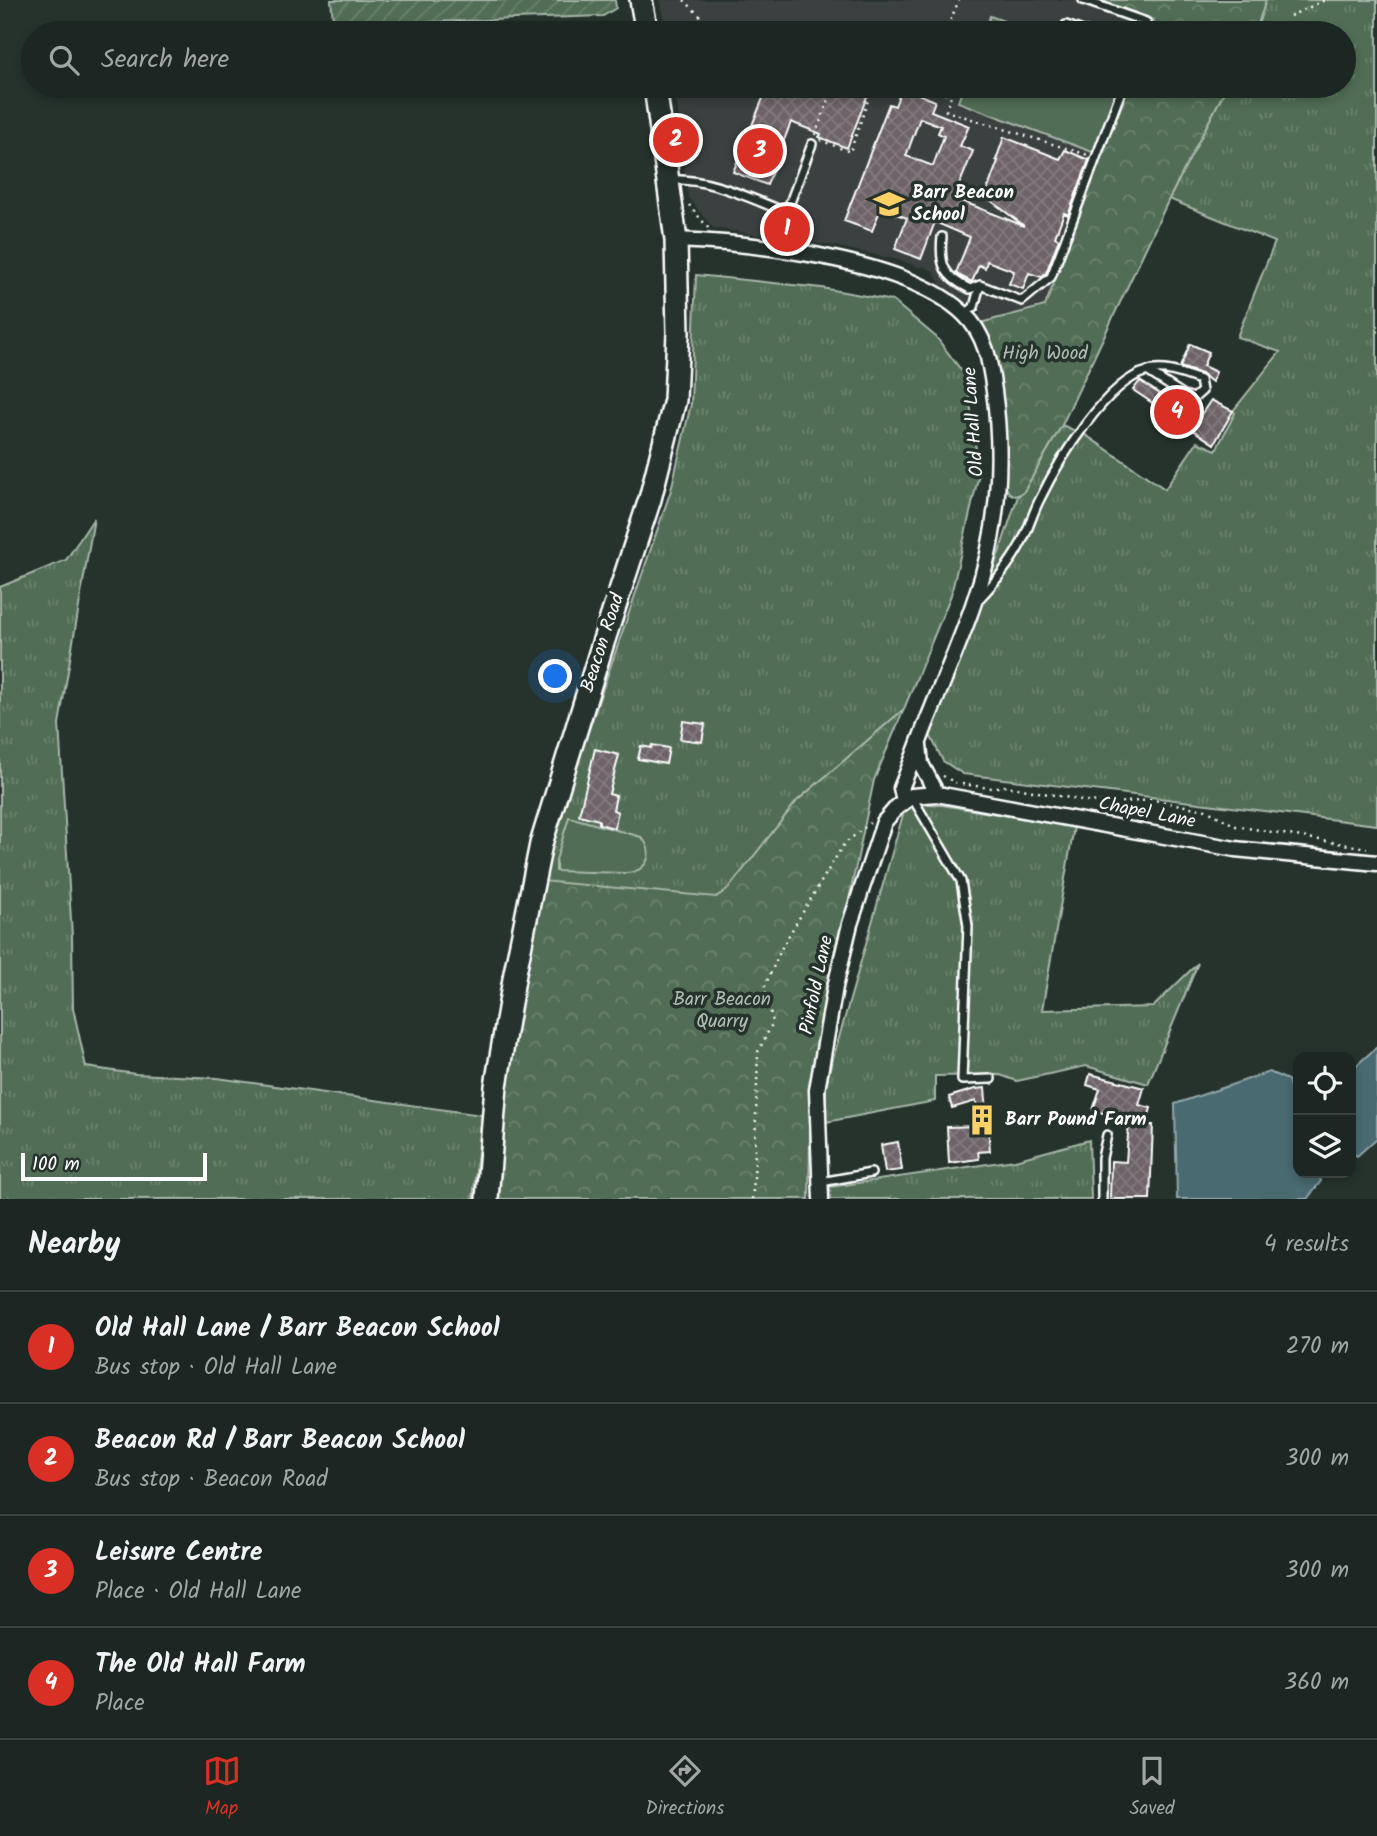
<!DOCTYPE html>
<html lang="en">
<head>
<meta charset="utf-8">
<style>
	body { margin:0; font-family:Kalam,sans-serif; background:#252e2a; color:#f1f3f6 }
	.controls { position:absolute; right:21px; bottom:21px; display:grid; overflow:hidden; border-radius:14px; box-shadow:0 4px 10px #0003 }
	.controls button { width:63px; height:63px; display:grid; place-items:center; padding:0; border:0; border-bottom:2px solid #3a4340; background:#1c2622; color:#f1f3f6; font:35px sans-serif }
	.scale { position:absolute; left:21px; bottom:18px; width:186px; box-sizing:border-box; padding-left:7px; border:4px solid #fff; border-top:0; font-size:19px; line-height:24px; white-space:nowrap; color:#fff; -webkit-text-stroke:5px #26332d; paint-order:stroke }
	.you { position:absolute; left:556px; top:677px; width:24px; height:24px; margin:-18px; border:5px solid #fff; border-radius:50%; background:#1a73e8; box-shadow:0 0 0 10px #1a73e833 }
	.badge { display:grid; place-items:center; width:46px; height:46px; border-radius:50%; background:#d93025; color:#fff; font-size:23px; font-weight:700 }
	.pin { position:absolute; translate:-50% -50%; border:4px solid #fff; box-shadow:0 2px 7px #0006 }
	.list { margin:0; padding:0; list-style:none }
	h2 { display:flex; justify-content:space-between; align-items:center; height:91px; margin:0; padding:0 28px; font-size:30px }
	h2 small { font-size:23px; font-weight:400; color:#a0a5a5 }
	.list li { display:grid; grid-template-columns:46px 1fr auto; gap:21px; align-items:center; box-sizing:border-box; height:112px; padding:0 28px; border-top:2px solid #3a4340 }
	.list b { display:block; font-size:26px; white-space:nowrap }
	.list p { margin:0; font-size:23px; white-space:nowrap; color:#a0a5a5 }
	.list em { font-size:23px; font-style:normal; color:#a0a5a5 }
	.icon { flex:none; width:38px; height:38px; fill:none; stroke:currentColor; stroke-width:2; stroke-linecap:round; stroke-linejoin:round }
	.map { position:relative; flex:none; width:1377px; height:1199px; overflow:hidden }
	.search { position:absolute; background:#1c2622; box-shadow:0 4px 10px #0003; left:21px; right:21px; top:21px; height:77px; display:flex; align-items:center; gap:18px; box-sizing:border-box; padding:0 24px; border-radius:38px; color:#a0a5a5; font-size:26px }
	.sheet { height:539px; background:#1c2622 }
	nav { display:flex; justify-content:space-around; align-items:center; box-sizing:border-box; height:98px; border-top:2px solid #3a4340; background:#1c2622; font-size:19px; color:#a0a5a5 }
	nav a { display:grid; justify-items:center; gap:4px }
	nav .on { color:#d93025 }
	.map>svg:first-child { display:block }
	.built { fill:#3b413f }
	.grass { fill:url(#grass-tufts); stroke:#a8b6aa; stroke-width:2 }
	.forest { fill:url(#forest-crowns); stroke:#a8b6aa; stroke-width:2 }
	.garden { fill:url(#garden-furrows); stroke:#a8b6aa; stroke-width:2 }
	.pitch { fill:#516d55; stroke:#a8b6aa; stroke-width:2 }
	.water { fill:#4a6b71; stroke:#92a6aa; stroke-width:2 }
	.building { fill:url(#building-cross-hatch); stroke:#fff; stroke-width:2; fill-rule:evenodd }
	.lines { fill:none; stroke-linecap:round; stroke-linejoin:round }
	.lane-casing { stroke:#fff; stroke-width:12 }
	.street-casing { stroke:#fff; stroke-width:19 }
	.secondary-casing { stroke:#fff; stroke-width:26 }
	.path { stroke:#fff; stroke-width:2.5; stroke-dasharray:2 5; stroke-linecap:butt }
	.lane { stroke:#26332d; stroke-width:7 }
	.street { stroke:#26332d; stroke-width:14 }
	.secondary { stroke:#26332d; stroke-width:21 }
	.labels { text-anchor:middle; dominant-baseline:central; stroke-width:7; stroke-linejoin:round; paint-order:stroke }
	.poi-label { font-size:19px; font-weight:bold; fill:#fff; stroke:#26332d; text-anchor:start }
	.park-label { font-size:19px; fill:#b1bdb2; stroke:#26332d }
	.street-label { font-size:19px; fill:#fff; stroke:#26332d }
</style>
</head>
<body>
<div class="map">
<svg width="1377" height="1199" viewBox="0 0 1377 1199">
	<defs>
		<pattern id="grass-tufts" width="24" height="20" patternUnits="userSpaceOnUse" patternTransform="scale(1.75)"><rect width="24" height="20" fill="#516d55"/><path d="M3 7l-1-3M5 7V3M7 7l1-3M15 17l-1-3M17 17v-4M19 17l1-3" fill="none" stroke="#6b836e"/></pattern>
		<pattern id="forest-crowns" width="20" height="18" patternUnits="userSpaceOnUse" patternTransform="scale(1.75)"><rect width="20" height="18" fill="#516d55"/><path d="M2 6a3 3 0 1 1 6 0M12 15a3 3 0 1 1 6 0" fill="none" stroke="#6b836e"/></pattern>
		<pattern id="garden-furrows" width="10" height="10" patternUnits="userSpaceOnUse" patternTransform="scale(1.75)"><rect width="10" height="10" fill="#516d55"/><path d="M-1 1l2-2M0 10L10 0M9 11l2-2" fill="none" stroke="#6b836e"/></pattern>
		<pattern id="building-cross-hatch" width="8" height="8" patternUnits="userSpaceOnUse" patternTransform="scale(1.75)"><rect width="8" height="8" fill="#6d6368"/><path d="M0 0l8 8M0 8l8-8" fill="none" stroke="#837a7f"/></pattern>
	</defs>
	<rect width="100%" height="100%" fill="#26332d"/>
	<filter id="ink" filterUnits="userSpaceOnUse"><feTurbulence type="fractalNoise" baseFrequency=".0143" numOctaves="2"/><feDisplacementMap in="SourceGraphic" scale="14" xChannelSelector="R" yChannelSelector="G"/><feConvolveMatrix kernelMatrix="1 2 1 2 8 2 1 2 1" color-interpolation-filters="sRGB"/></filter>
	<g filter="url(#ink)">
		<path class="built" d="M660 0H1162L1149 33H666Z
			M675 86H1129L1045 306 979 323 980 311 974 307H968L940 284 933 271 923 266 921 268 903 261 835 246 713 228 688 197Z"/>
		<path class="grass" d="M1266 0H1377V825L963 774 943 761 929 733 976 621 1018 496 1023 493 1062 425 1087 436 1165 489 1197 442 1216 450 1235 413 1233 411 1280 352 1237 337 1275 242 1169 199 1227 86H1344V33H1255Z
			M696 275 822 288 893 301 936 337 967 378 979 474 951 595 904 709 797 801 728 890 622 952 499 1199 505 1088 548 849 671 490 691 404Z
			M94 518 59 724 72 936 73 1008 86 1067 136 1074 217 1078 482 1115 473 1199H0V587L66 560Z
			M912 804 942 805 1074 827 1042 1010 1153 1007 1198 963 1148 1084 1086 1066 1017 1081 1000 1075 935 1076V1101L826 1122V1083L904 811Z
			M1089 1140 1091 1199H829L830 1187 1015 1160Z"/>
		<path class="forest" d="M1100 0H1266L1255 33H1149L1154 20Z
			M1129 86H1227L1169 199 1062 425 1023 493 1015 496 1009 493 1003 482 1004 426 998 363 980 323 1045 306Z
			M904 709 874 780 811 1080 809 1199H499L505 1088 542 881 716 897 728 889 797 801Z"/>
		<path class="garden" d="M331 0H615L616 8 603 16 342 25 333 19Z"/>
		<path class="pitch" d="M990 16 1037 33H984Z
			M964 86H1120L1095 153 958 102Z
			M569 817 641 837C657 853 646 873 625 873L556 871V860Z"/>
		<path class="water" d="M1377 1047V1138L1357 1156 1351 1152V1070Z
			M1269 1072 1288 1080 1298 1112V1173H1318L1321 1181 1307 1199H1177L1175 1104Z"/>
		<path class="building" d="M768 86H871L847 148 819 137 821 134 791 122 767 185 733 172Z
			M902 87 935 101 931 111 969 126 960 146 973 151 954 198 1024 226 985 196 998 161 996 160 1004 137 1060 159 1065 150 1089 160 1068 215 1064 213 1055 237 1059 239 1046 273 1041 277 1029 273 1023 289 1009 284 1014 271 987 261 985 268 979 265 972 282 958 275 956 273 970 237 935 222 921 259 895 249 907 218 881 208 872 231 844 221 889 104 895 106ZM920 118 941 126 938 133 944 136 933 166 906 156Z
			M1190 344 1209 352 1203 366 1216 372 1212 382 1202 374 1180 367Z
			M1140 381 1198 419 1211 400 1233 411 1214 444 1133 390Z
			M683 721 705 724 702 742 680 739Z
			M652 745 669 748 666 764 638 759 641 746 651 748Z
			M595 749 619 755 609 794 616 796 613 810 618 812 614 828 599 824V820L579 815Z
			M1090 1074 1144 1088 1139 1105 1151 1108 1146 1125H1153L1150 1199H1110L1111 1161 1126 1162 1129 1121 1093 1110 1100 1089 1087 1085Z
			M985 1088 990 1151 978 1152 979 1159 949 1163 947 1127 978 1126 976 1101 952 1108 949 1097 975 1089Z
			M898 1142 902 1170 885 1172 881 1145Z"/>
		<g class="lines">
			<g class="lane-casing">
				<path id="lane" d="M1083 0 1146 22 1142 33
					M1066 25 1088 33
					M670 180C710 178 749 198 786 212
					M942 237C939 265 944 277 970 289L980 285
					M773 248 812 144
					M965 314 974 307 980 285 1022 301 1051 277 1123 86
					M980 598C995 582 1008 567 1019 547 1028 532 1032 514 1040 499 1058 462 1107 380 1148 371 1167 367 1182 374 1200 380L1202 391 1194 398 1184 395 1147 371
					M912 797 961 881 968 926 962 1080 991 1079
					M821 1182 871 1173
					M1102 1199V1158L1107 1135"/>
			</g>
			<g class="street-casing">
				<path id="street" d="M676 240C753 243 907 259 964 314 986 335 990 362 994 391 1004 462 998 537 973 605 961 640 946 674 932 709 921 735 912 762 901 788L904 801
					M919 745 921 764 937 794
					M821 1199 817 1090 835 987 850 924 884 822 897 807 912 796 937 794 1235 849 1377 863"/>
			</g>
			<g class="secondary-casing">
				<path id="secondary" d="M641 0 647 33
					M487 1199 496 1086 515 973 541 844 602 646 650 499 675 400 678 333 676 240 655 86"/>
			</g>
			<path class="path" d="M684 0 717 33
				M1290 16 1325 0
				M945 33 959 0
				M875 86 885 89 886 86
				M925 86 951 96 946 111 1088 155
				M815 135 834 86
				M820 140 850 152 873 86
				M689 205 709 229
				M943 776 956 783
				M962 784 989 788 1006 786 1086 801 1112 803 1154 800 1206 810 1236 826 1367 848
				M752 1199 754 1180 758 1052 773 1022 764 988 783 945 844 844 870 823"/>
			<use href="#lane" class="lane"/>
			<use href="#street" class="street"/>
			<use href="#secondary" class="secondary"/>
		</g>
	</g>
	<defs>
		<g id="school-bare" transform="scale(2.415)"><path d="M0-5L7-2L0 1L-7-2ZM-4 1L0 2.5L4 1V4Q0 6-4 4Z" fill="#ffd166" stroke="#26332d" stroke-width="2.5" paint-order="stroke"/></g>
		<g id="building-bare" transform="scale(2.415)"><path d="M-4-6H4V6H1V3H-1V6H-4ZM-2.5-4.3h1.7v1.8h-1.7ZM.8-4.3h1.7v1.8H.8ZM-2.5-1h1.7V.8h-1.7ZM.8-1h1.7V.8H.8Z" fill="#ffd166" stroke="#26332d" stroke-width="2.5" paint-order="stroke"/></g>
	</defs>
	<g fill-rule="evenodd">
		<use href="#school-bare" x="889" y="204"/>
		<use href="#building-bare" x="982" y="1120"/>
	</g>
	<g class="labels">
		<g class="poi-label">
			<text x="912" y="193">Barr Beacon<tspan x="912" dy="22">School</tspan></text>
			<text x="1005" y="1120">Barr Pound Farm</text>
		</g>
		<g class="park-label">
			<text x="1045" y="354">High Wood</text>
			<text x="722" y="1000">Barr Beacon<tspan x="722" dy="22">Quarry</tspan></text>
		</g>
		<g class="street-label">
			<text transform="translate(974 422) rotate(-94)">Old Hall Lane</text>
			<text transform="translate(603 643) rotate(-72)">Beacon Road</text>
			<text transform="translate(1147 813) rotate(11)">Chapel Lane</text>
			<text transform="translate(817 985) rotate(-78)">Pinfold Lane</text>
		</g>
	</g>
</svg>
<div class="controls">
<button><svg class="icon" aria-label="locate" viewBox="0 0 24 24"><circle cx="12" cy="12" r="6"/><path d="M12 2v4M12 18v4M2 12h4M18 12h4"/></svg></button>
<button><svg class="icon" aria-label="layers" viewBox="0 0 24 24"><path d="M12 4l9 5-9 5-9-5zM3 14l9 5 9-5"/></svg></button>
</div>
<div class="scale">100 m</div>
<div class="you"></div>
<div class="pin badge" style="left:787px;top:229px">1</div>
<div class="pin badge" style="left:676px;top:140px">2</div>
<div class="pin badge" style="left:760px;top:151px">3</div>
<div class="pin badge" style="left:1177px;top:412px">4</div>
<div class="search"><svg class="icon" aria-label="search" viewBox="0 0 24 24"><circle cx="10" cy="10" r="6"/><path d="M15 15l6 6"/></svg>Search here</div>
</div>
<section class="sheet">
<h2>Nearby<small>4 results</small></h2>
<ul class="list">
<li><span class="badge">1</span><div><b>Old Hall Lane / Barr Beacon School</b><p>Bus stop · Old Hall Lane</p></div><em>270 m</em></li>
<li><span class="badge">2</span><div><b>Beacon Rd / Barr Beacon School</b><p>Bus stop · Beacon Road</p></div><em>300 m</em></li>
<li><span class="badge">3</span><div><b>Leisure Centre</b><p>Place · Old Hall Lane</p></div><em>300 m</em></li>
<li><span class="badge">4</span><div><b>The Old Hall Farm</b><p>Place</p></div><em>360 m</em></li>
</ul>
</section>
<nav>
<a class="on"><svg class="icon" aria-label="map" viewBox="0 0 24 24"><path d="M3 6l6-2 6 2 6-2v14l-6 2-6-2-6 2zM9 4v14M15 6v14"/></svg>Map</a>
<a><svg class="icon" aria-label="directions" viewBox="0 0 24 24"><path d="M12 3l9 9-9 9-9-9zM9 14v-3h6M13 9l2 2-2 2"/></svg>Directions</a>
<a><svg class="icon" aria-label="saved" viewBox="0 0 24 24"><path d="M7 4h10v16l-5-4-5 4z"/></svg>Saved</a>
</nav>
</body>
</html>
